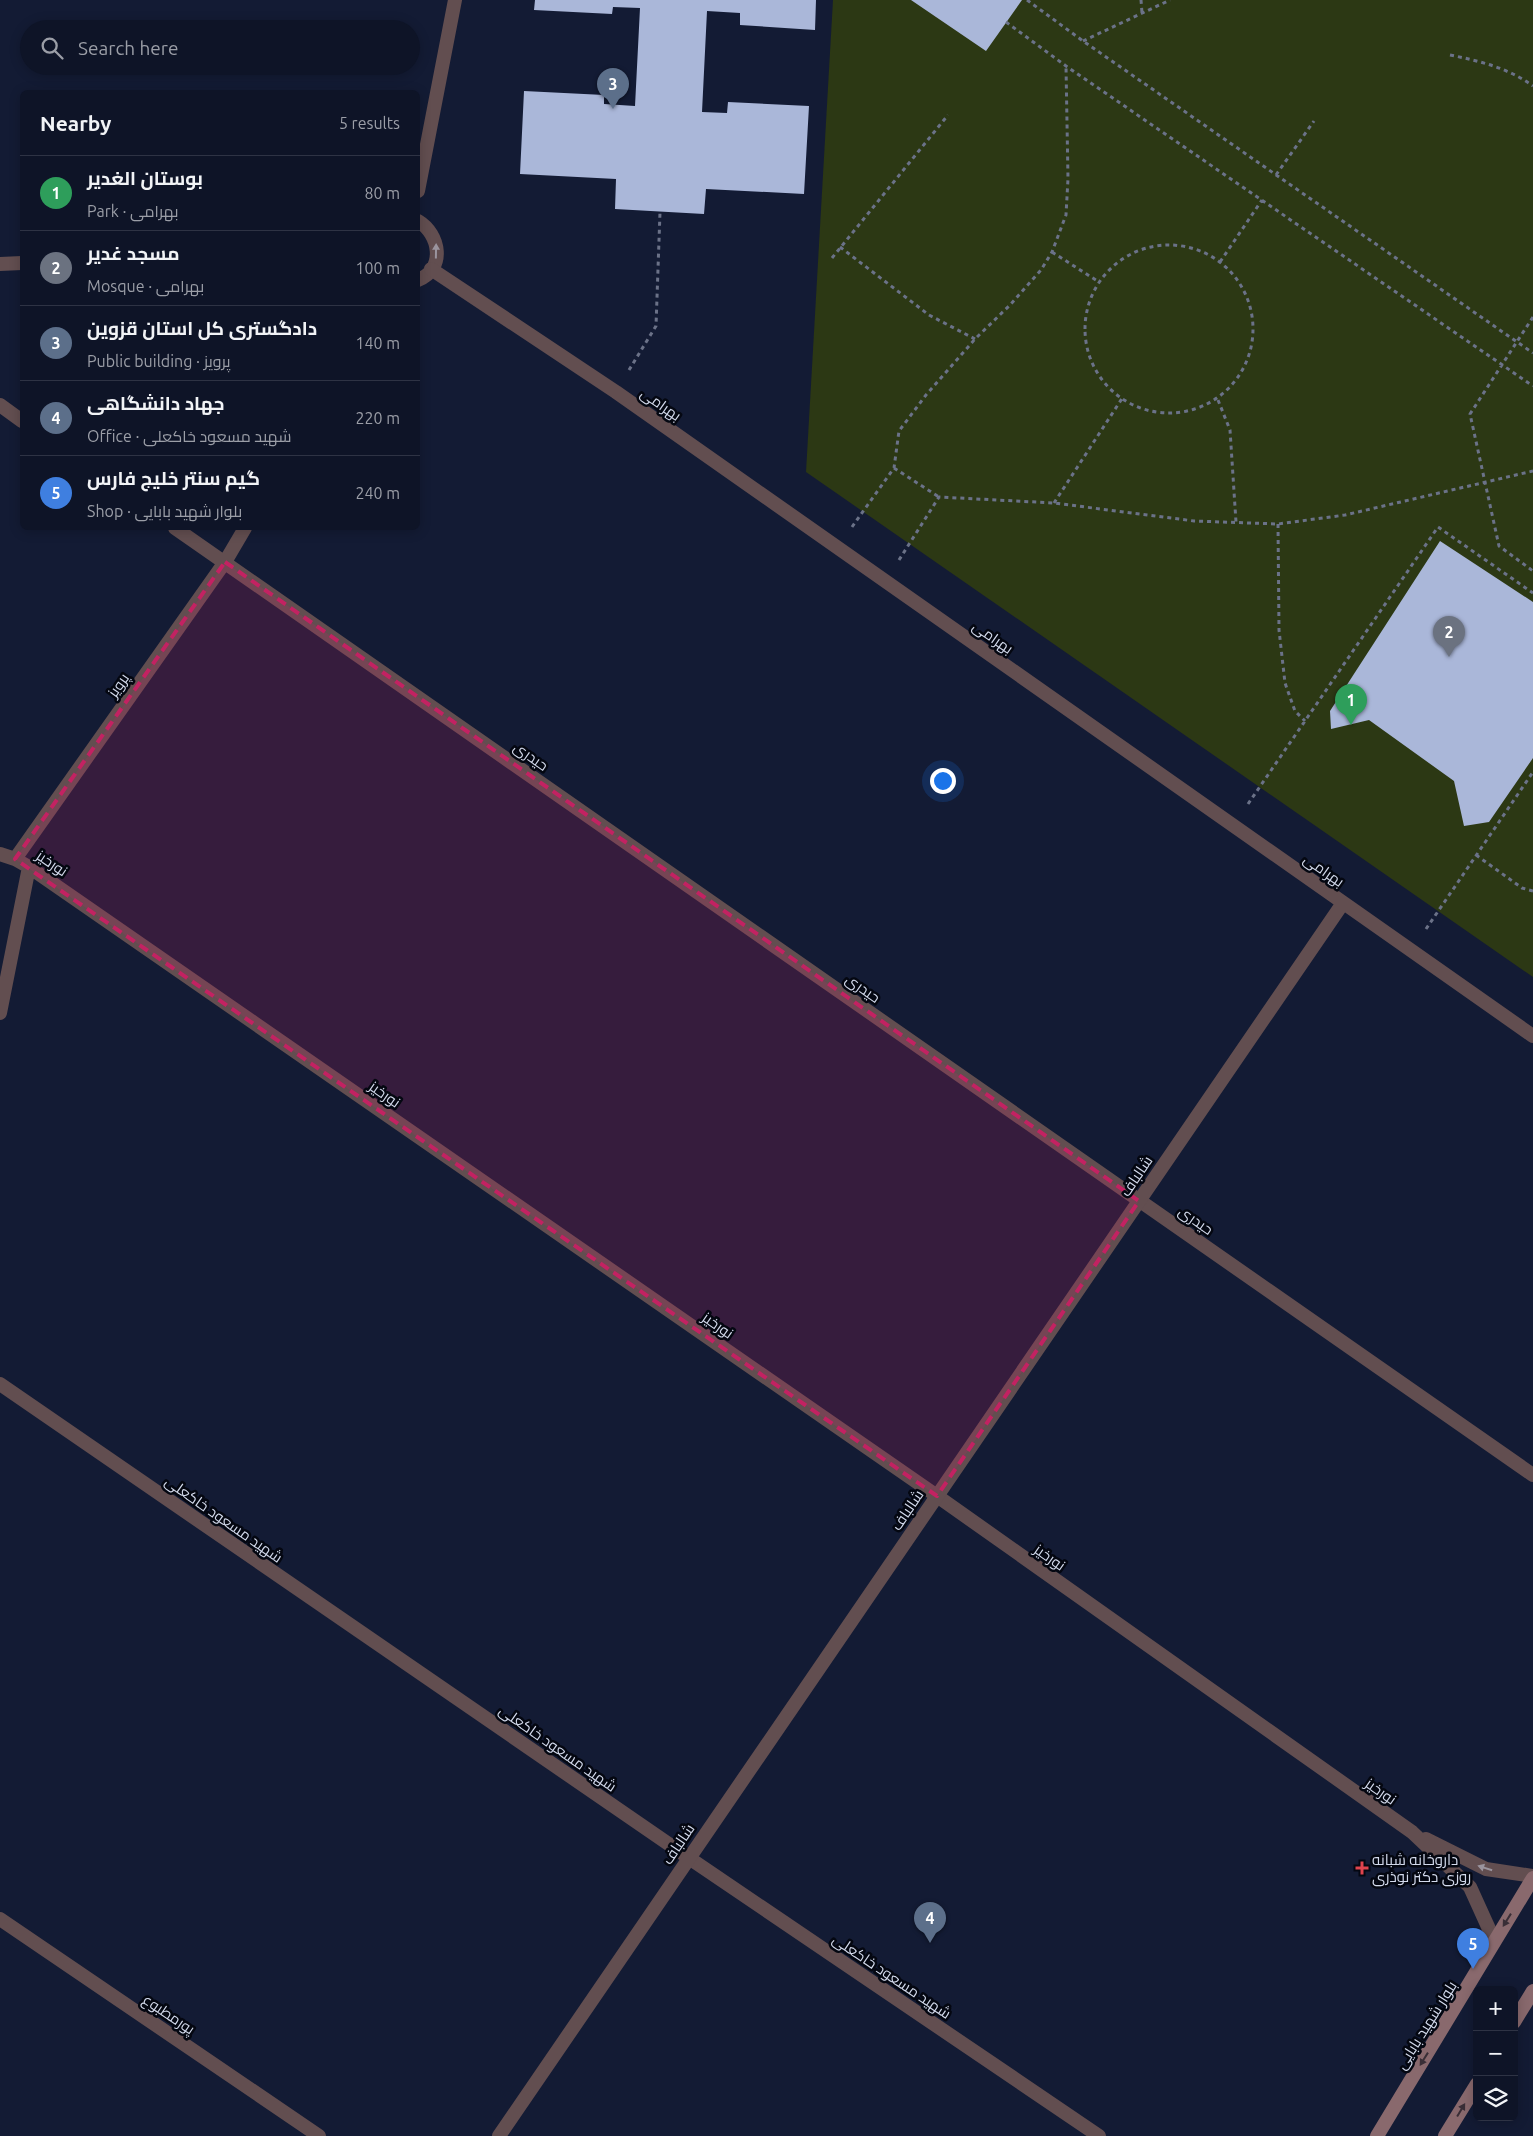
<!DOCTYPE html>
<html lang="en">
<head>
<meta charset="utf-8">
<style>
	body { margin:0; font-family:Ubuntu,Cairo,sans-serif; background:#1c2133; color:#f1f3f6 }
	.controls { position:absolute; right:15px; bottom:15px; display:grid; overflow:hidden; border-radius:8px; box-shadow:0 2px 12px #0003 }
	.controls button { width:45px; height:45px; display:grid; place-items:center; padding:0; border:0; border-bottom:1px solid #2e3344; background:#0e1427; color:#f1f3f6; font:25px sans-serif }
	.you { position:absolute; left:942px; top:780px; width:18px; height:18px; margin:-12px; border:4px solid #fff; border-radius:50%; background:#1a73e8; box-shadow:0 0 0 8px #1a73e833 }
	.badge { display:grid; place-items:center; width:32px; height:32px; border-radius:50%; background:#ea580c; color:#fff; font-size:16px; font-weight:700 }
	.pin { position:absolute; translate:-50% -41px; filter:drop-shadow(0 1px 2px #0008) }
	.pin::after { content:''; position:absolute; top:26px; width:18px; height:15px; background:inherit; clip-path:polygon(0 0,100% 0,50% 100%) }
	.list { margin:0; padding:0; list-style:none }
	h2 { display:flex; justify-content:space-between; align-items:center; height:65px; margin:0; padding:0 20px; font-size:21px }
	h2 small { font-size:16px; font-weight:400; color:#9b9ea7 }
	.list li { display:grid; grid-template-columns:32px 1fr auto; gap:15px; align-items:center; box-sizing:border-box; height:75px; padding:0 20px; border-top:1px solid #2e3344 }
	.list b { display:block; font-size:19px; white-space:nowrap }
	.list p { margin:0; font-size:16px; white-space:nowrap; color:#9b9ea7 }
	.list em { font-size:16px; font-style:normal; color:#9b9ea7 }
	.icon { flex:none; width:28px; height:28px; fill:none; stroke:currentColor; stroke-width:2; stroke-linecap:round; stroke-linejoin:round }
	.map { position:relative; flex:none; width:1533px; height:2136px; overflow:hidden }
	.search { position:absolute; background:#0e1427; box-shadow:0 2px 12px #0003; left:20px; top:20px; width:400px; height:55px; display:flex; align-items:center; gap:12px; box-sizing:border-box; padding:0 18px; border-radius:28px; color:#9b9ea7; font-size:19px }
	.panel { position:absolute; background:#0e1427; box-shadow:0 2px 12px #0003; left:20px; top:90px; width:400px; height:440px; border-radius:8px }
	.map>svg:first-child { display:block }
	.green { fill:#2c3814 }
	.building { fill:#aab7d9 }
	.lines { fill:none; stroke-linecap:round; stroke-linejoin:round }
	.path { stroke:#6b7288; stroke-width:3; stroke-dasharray:4 4; stroke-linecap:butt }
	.minor { stroke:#624e50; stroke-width:14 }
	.tertiary { stroke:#624e50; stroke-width:14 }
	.secondary { stroke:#89696d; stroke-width:14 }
	.oneway { fill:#9a949e }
	.oneway2 { fill:#392e36 }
	.marked { fill:#c32262; fill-opacity:0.2; stroke:#c32262; stroke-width:4; stroke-dasharray:10 6; stroke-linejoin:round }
	.health-dot { fill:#e0444e; stroke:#040711; stroke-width:2 }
	.labels { text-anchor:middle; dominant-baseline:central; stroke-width:5; stroke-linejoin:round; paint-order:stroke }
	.street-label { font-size:15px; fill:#d3daec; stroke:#040711 }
	.poi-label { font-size:15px; fill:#d3daec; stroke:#040711; text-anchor:start }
</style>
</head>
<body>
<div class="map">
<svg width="1533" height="2136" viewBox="0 0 1533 2136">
	<rect width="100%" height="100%" fill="#131b34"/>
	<path class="green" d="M833 0H1533V977L806 472Z"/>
	<path class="building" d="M535 0H816L815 30 740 25V13L707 11 702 112 727 113 728 102 809 106 804 194 706 189 704 214 615 209 616 179 520 174 524 91 604 95V104L635 106 640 8 613 7 612 14 534 10Z
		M911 0H1022L986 51Z
		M1440 541 1533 602V758L1489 822 1464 826 1454 781 1369 720 1331 729 1330 711Z"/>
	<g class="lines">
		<path class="path" d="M1027 0 1083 41 1533 353
			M1141 0 1142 13
			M1006 22 1066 66 1533 386
			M1083 41 1170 0
			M1450 55C1480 61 1508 68 1533 86
			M1276 175 1314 121
			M1085 329a84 84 0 1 1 168 0a84 84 0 1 1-168 0Z
			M840 247 929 315 975 339
			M1052 252 1099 282
			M832 258 948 115
			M1220 262 1262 200
			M1533 317 1470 414 1499 546 1533 571
			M629 370 656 326 660 212
			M1218 400 1230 430 1236 522
			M894 468 939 497
			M1054 503 1123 397
			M1278 524 1279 630 1285 683 1295 711 1305 721
			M852 527 894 468 899 431 926 395 975 339 1010 305 1041 270 1052 252 1066 215 1068 179 1066 66
			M899 560 939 497 1054 503 1194 521 1278 524 1345 515 1533 471
			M1248 804 1438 527 1533 593
			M1476 855 1522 888 1533 891
			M1426 929 1533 772"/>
		<path class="minor" d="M418 191 455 0
			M418 221C440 234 446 269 418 280
			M0 264 22 263
			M0 405 22 421
			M175 528 1533 1475
			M0 854 15 859 29 867 937 1496 1412 1832 1470 1887 1494 1940
			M15 859 225 562 245 528
			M0 1013 29 867
			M0 1384 689 1858 1099 2136
			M1426 1839 1486 1869 1533 1876
			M0 1919 319 2136"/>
		<path class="tertiary" d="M431 269 616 392 1533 1036
			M499 2136 1343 903"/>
		<path class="secondary" d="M1514 2022 1533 1991
			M1377 2136 1533 1878
			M1445 2136 1477 2084"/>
	</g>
	<defs><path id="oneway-solid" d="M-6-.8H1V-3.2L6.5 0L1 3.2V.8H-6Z" transform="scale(1.25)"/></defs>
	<g class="oneway">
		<use href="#oneway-solid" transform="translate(436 251) rotate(-89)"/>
		<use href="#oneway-solid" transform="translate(1485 1868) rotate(-162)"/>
	</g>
	<g class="oneway2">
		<use href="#oneway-solid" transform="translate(1507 1920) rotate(122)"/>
		<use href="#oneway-solid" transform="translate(1424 2059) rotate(122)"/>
		<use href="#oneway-solid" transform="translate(1461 2110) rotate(-59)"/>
	</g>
	<path class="marked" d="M225 562 1139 1201 937 1496 15 859Z"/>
	<path class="health-dot" d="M1359.5 1860.5h5v5h5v5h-5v5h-5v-5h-5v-5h5z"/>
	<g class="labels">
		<g class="street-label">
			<text transform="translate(661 404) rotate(35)">بهرامی</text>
			<text transform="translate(993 637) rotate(35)">بهرامی</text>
			<text transform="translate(118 685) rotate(-55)">پرویز</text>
			<text transform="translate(531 756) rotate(35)">حیدری</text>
			<text transform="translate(52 863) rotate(34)">نورخیز</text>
			<text transform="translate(1324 870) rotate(35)">بهرامی</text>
			<text transform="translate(863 988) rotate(35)">حیدری</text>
			<text transform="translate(385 1094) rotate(35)">نورخیز</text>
			<text transform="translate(1136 1176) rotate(-56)">شالباف</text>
			<text transform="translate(1196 1220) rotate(35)">حیدری</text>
			<text transform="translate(718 1325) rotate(35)">نورخیز</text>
			<text transform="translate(907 1510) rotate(-56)">شالباف</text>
			<text transform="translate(224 1519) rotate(35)">شهید مسعود خاکعلی</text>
			<text transform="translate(1050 1557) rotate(35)">نورخیز</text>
			<text transform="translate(558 1748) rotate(35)">شهید مسعود خاکعلی</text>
			<text transform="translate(1381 1791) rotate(35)">نورخیز</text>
			<text transform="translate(678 1844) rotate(-56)">شالباف</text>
			<text transform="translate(892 1976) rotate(34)">شهید مسعود خاکعلی</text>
			<text transform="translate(169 2014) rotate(34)">پورمطبوع</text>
			<text transform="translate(1426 2025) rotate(-58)">بلوار شهید بابایی</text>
		</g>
		<g class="poi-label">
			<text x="1372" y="1859">داروخانه شبانه<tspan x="1372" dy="17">روزی دکتر نوذری</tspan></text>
		</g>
	</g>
</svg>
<div class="controls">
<button>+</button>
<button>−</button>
<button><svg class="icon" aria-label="layers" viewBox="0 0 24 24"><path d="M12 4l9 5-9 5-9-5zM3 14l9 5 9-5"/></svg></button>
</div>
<div class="you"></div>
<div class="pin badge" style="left:1351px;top:725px;background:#2e9e5b">1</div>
<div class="pin badge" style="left:1449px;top:657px;background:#6b7280">2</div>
<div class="pin badge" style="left:613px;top:109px;background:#5c6f8a">3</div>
<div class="pin badge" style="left:930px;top:1943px;background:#5c6f8a">4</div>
<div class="pin badge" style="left:1473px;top:1969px;background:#3f7fe0">5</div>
<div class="search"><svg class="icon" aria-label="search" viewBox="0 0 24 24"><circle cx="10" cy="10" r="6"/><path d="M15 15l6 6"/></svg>Search here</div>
<section class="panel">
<h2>Nearby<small>5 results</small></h2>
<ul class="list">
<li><span class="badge" style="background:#2e9e5b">1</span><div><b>بوستان الغدیر</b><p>Park · بهرامی</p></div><em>80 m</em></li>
<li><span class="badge" style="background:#6b7280">2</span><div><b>مسجد غدیر</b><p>Mosque · بهرامی</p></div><em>100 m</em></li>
<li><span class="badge" style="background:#5c6f8a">3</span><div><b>دادگستری کل استان قزوین</b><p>Public building · پرویز</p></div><em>140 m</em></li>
<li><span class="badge" style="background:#5c6f8a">4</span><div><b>جهاد دانشگاهی</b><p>Office · شهید مسعود خاکعلی</p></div><em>220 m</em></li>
<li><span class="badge" style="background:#3f7fe0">5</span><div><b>گیم سنتر خلیج فارس</b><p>Shop · بلوار شهید بابایی</p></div><em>240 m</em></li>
</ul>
</section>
</div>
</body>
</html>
